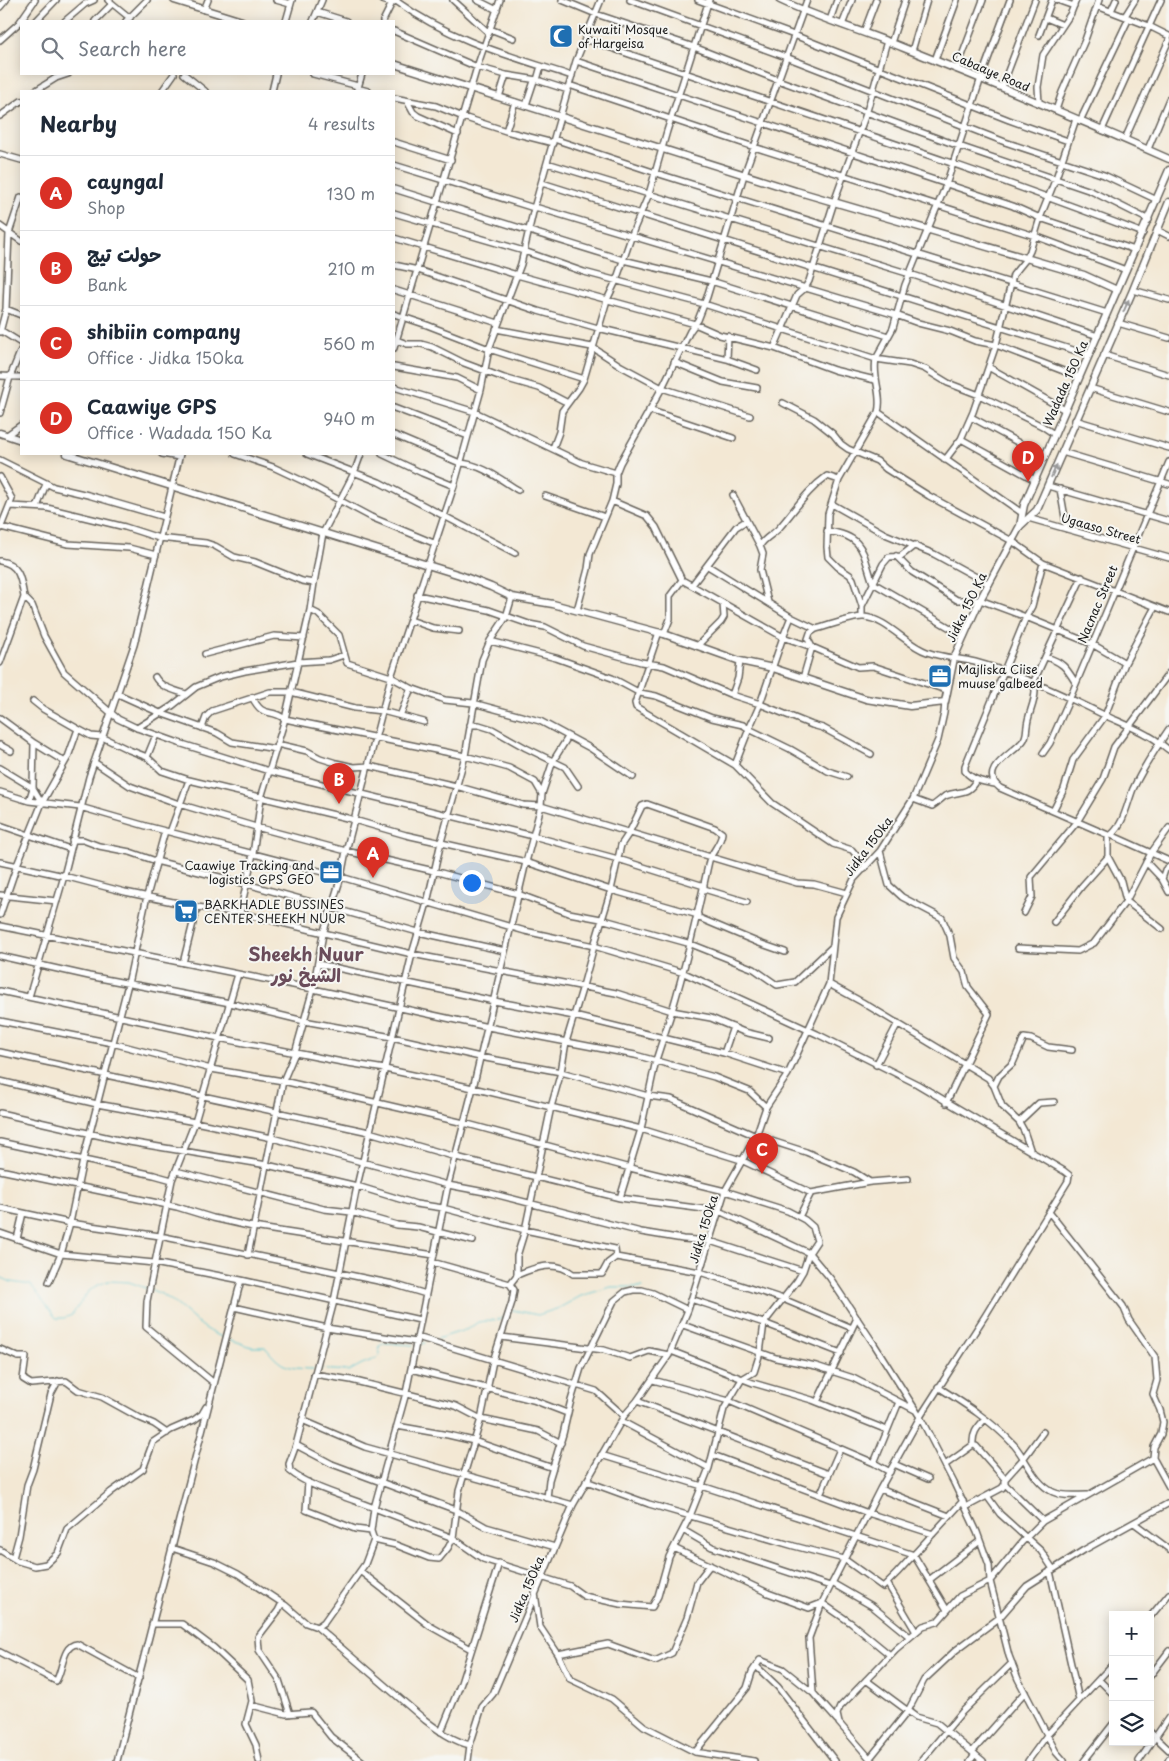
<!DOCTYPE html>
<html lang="en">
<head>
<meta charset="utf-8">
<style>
	body { margin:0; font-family:"Playpen Sans","Playpen Sans Arabic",sans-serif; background:#f6f6f7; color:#1f2937 }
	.controls { position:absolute; right:15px; bottom:15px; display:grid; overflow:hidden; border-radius:0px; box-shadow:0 2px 12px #0003 }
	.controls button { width:45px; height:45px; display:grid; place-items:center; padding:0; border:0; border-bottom:1px solid #e0e1e3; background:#fff; color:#1f2937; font:25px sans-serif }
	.you { position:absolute; left:471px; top:882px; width:18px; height:18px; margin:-12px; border:4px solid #fff; border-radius:50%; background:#1a73e8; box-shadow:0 0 0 8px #1a73e833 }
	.badge { display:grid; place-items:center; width:32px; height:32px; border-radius:50%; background:#d93025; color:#fff; font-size:16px; font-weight:700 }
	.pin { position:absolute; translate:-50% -41px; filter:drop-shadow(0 1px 2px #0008) }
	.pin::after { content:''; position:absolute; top:26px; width:18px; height:15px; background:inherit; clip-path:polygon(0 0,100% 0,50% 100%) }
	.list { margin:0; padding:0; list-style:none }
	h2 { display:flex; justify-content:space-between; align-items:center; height:65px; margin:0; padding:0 20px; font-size:21px }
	h2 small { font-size:16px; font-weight:400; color:#747a83 }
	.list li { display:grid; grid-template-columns:32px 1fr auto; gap:15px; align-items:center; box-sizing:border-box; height:75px; padding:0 20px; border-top:1px solid #e0e1e3 }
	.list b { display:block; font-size:19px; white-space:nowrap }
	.list p { margin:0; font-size:16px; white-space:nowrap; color:#747a83 }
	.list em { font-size:16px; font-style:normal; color:#747a83 }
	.icon { flex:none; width:28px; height:28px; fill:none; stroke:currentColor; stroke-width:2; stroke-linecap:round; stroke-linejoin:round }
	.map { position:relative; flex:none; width:1169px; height:1761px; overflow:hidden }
	.search { position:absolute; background:#fff; box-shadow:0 2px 12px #0003; left:20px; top:20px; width:375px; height:55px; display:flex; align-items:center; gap:12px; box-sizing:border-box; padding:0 18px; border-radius:0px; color:#747a83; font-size:19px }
	.panel { position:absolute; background:#fff; box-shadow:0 2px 12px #0003; left:20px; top:90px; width:375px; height:365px; border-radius:0px }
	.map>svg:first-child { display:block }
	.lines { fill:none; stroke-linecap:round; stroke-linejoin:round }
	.stream { stroke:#57c4cf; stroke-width:1 }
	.minor-casing { stroke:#67635c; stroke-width:8 }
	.tertiary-casing { stroke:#67635c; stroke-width:9 }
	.minor { stroke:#fff; stroke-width:5 }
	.tertiary { stroke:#fff; stroke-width:6 }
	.oneway { fill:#999 }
	.labels { text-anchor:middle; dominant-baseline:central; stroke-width:4; stroke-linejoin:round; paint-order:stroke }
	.poi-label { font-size:12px; fill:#1c1c1c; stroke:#f6f6f2; text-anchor:start }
	.street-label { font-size:12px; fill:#1c1c1c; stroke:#f6f6f2 }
	.district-label { font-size:18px; font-weight:bold; fill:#6a4c5a; stroke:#f6f6f2 }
</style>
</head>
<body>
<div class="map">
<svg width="1169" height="1761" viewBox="0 0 1169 1761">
	<rect width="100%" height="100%" fill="#f6f6f2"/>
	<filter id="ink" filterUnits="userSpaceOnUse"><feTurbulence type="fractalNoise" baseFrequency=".02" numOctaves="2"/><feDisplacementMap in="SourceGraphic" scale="10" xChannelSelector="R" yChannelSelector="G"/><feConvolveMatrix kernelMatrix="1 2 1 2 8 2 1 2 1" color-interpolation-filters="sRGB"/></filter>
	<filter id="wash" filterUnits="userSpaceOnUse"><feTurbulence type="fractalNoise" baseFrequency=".0096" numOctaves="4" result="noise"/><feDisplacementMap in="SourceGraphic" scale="20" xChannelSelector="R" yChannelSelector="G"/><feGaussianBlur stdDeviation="1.12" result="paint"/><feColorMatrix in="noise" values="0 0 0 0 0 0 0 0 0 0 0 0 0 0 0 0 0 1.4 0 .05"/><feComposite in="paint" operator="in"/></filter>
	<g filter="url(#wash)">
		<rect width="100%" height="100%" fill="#f3e8d4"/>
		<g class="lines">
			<path class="stream" d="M0 1277 11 1282 31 1285 56 1318H64L72 1315 88 1292 96 1286 108 1281 129 1282 148 1289
				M152 1290C180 1299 196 1330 225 1338
				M512 1311 513 1310 538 1315 559 1308 581 1296 611 1287H642
				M229 1339 252 1347H265C282 1368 286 1368 313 1369
				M434 1340 468 1329 478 1322 500 1319 505 1316
				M417 1345 425 1343
				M319 1369 349 1371 362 1364 375 1359 380 1354 379 1346 386 1343 413 1345"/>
		</g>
	</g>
	<g filter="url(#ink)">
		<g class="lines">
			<g class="minor-casing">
				<path id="minor" d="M108 0 130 18
					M276 0 290 4
					M382 0 392 3
					M453 0 489 33
					M477 0 497 10
					M562 0 596 14 694 47 778 80 959 146 1091 191 1149 220
					M630 0 786 57 1005 142 1104 175 1157 200
					M698 0 794 35 1009 120 1068 141
					M1010 0 981 78 946 185 905 285 893 328 876 359C872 377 883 396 878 412L1022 513
					M1057 0 1074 6
					M396 1C450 40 510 56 572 76
					M1097 6 1149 26 1169 36
					M0 7 6 0
					M204 10 208 0
					M1111 11 1116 0
					M317 12 346 21
					M1125 16 1135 0
					M1046 18 1063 25
					M830 20 837 0
					M36 21 56 0
					M65 21 85 4 94 0
					M95 21 112 4
					M126 21 147 0
					M286 21 292 0
					M313 21 322 0
					M383 21 392 3 397 0
					M842 25 852 0
					M490 29 513 38
					M394 31 477 67 506 75 537 80 568 90
					M864 32 876 0
					M1039 35 1052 0
					M585 39C771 103 959 162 1143 233
					M0 40 19 23 35 0
					M891 43 905 0
					M912 51 927 0
					M935 60 957 0
					M576 61 1013 206 1040 218 1135 250
					M957 69 983 0
					M184 74 205 91
					M313 74 358 86
					M537 80 541 66
					M569 85 754 147 1035 236 1126 270
					M1002 87 1035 0
					M357 88 368 91
					M35 91 56 78 68 74
					M162 91 174 74
					M272 91 276 74
					M357 91 362 74
					M499 97 506 75
					M394 98 436 106 463 117 506 131 553 143
					M407 101 413 112 418 116 458 134
					M1039 103 1038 87 1043 55 1071 13 1076 0
					M526 105 534 81
					M1056 110 1062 92 1085 40 1099 0
					M0 116 21 101
					M1080 121 1129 18
					M1102 130 1161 0
					M506 131 515 102
					M554 139 656 173 1107 313
					M1125 139 1169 40
					M394 142 451 160
					M1148 149 1169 99
					M0 154 21 160
					M547 163 910 274 1098 336
					M394 165 534 208
					M542 183 1089 355
					M394 189 623 260 711 281 888 336
					M535 207 896 315 918 323 950 331 975 341 996 345 1079 377
					M394 213 524 251 584 272 704 304 876 359 910 364 925 369 948 383 979 395 1042 426 1054 434
					M0 226 21 241
					M1157 230 1169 236
					M394 238 517 275 695 324 720 335 774 348 834 370 875 380
					M394 265 418 270 538 311 598 328 727 359
					M394 290 498 323
					M1133 290 1169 300
					M6 309 21 315
					M394 314 427 325 489 349 584 379
					M1118 323 1169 338
					M496 329 592 347 621 366 662 388 750 416
					M0 330 21 343
					M0 332 6 309 9 233 21 197
					M728 336 727 359 757 370
					M394 339 407 344H421L432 347 464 363 504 378 539 388 568 403
					M394 348 477 67 500 0
					M774 348 797 295 805 288 809 281 834 202 867 111 887 41
					M1104 355 1169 375
					M674 362 723 382 757 388
					M394 367 457 378 481 390
					M990 368 1065 410
					M0 376 21 377
					M394 387 475 412 582 463 616 473
					M1090 388 1169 412
					M783 403 814 419 833 434 841 444 848 449 877 461 886 469 929 496 1012 541 1043 563 1169 612
					M394 408 468 436
					M649 410 733 438
					M0 413 10 377 21 350
					M971 417 1045 457
					M1075 420 1169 448
					M7 435 21 425
					M394 435 460 463C481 464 500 479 518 490
					M961 439 1035 480
					M553 448 559 432 562 411 579 388 584 379 607 300 616 281 634 229 649 194 667 131 709 0
					M1062 452 1169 484
					M162 454 179 457
					M235 454 273 467 307 483 371 517 436 544
					M307 454 379 482 515 553
					M382 454 422 473 454 486
					M0 460 54 487 88 495 164 517
					M945 460 961 439 973 412 996 345 1013 275 1026 259 1030 251 1040 218 1056 178 1076 119
					M0 477 12 499 0 529
					M1048 486 1169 521
					M1060 489 1067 529
					M733 495 760 546
					M545 496 605 517
					M612 501 647 516 656 527 682 580 670 596V619L664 634
					M832 504 885 534 934 554 989 584
					M10 506 47 508 125 527 159 538 206 543 215 546 234 557 255 562 302 581 314 583 310 610 318 614 339 635 347 663 391 677 411 688 445 700 473 703 540 721 590 748 633 777
					M37 507 46 484
					M1028 518 1169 558
					M1 527 68 544 129 548 156 555
					M827 531C865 536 862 552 873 583L964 636
					M896 556 912 572 957 600H980L1026 617 1092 644 1125 663
					M0 561C20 564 21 580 24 597
					M708 566 791 617 816 629
					M1082 577 1033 683C1034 684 1035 690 1035 691 1035 703 1028 714 1027 726 1026 731 1027 736 1023 741 1013 754 977 770 1000 788L1108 835H1111C1124 824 1127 804 1133 789 1143 768 1156 748 1169 729
					M682 580 783 637 812 647 858 667 873 666 946 690
					M314 583 323 533 354 473 361 454
					M692 585 736 527 746 521
					M417 595 489 610 529 624 545 627 583 646 641 662 664 666 732 695 760 704 812 725 823 728 871 754
					M768 602 760 570 763 554 760 546C764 538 773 535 779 528 795 510 807 490 827 476L839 480
					M862 606 883 564 889 557 901 556 915 545
					M577 610 588 569 590 554 612 501 616 484V473L620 463 662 388 690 331 698 320 707 297 744 175 807 0
					M862 617V606L853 579 850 575 838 567 828 557 827 547 828 514 839 480 878 412
					M410 620 433 628 459 631
					M659 632 635 703 636 707 735 765 772 803 833 844 852 850 866 867
					M490 641 556 658 612 678 640 693 656 696 712 718 743 725 749 729 760 704 783 637 791 617
					M697 646 721 622 724 617 723 604
					M205 654 274 636 304 638
					M1046 657C1062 662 1066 667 1075 682
					M0 663 24 597 32 605 44 636 64 672 118 719 137 728 179 743 269 771 533 836 618 859 704 886
					M155 677C161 688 174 690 186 694
					M803 678 812 647 808 639 810 633 816 629C828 626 854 616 864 617 887 619 906 645 927 652 943 658 959 658 975 662 1019 674 1062 694 1102 714 1117 721 1133 727 1147 735 1155 738 1162 745 1169 750
					M118 694 160 713 217 733 232 742 276 749
					M732 695 738 678 740 661
					M252 697C264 720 269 707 285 719L465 756 509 768 535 782 542 794 541 806 526 862 473 1088 448 1185 406 1393 374 1508C348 1497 310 1488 290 1471L289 1464 296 1445 334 1301 357 1186 412 954 427 903 441 842 465 756 482 660 490 641 506 617 512 597
					M33 701 43 709 78 729
					M400 716 411 688
					M0 718 34 743 33 788 29 801
					M470 725H479L492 729 526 748 565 767 578 786
					M137 728 172 706 196 687 220 677 245 671 298 662 329 660 344 655
					M202 728 206 717 212 711 270 692H291L355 708 382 711 424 722
					M34 743 65 762
					M277 744 307 751 320 758 336 763 354 767 369 766 456 786 523 805 541 806 797 883 814 884 847 893
					M0 745 11 751
					M1043 753 1050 743 1070 698 1169 462
					M147 757 156 735
					M94 762 130 786 179 804 256 827 346 851 434 871 518 894 569 913 601 919 691 944 754 969 777 985 795 982 832 947
					M735 765 749 729 790 749 828 771 847 777
					M0 768 33 788 42 803
					M995 784C983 782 972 780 965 771V766L1026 617 1032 606 1043 563
					M0 792 29 801 80 807 146 826 331 874 525 931 594 946 583 986 566 1042 561 1072 551 1107 525 1230 443 1208 416 1204 357 1186 267 1165 123 1141 0 1113
					M542 794 553 761 568 737
					M913 799 932 806C937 803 941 799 945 796 959 790 968 796 976 780
					M1053 811 1064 789 1073 760 1105 716 1125 663 1155 607
					M0 825 70 849
					M170 832 189 780
					M1108 835V857L1121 881 1126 901 1162 929
					M1111 835 1169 861
					M72 840H83L99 846 130 852 156 861 247 884 418 932 505 951
					M880 851 889 885 902 897 942 918 950 936 954 958 964 972 968 987 989 1014 946 1103
					M0 862 64 876 125 892 197 907 240 913 412 954 616 993 672 1011 656 1060 641 1129 620 1198
					M1146 862 1162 879
					M1169 867 1165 870 1162 879 1169 892
					M704 889 747 902
					M0 895 57 901
					M240 913 253 854 261 798 285 719 310 610
					M1024 913 1032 897 1031 877 1077 822 1103 779 1114 747 1169 673
					M0 915 17 865 42 803 68 757 78 729 91 736 102 737 129 750 147 757 162 771 189 780 347 818 406 835 526 862 611 890 698 915
					M697 917 759 943 785 952
					M1054 922 1082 886 1108 857
					M0 926 313 989 488 1027 635 1055 714 1077 749 1091 766 1107
					M1018 948 1078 951 1094 943 1126 901 1151 853 1169 828
					M0 956 89 976 230 1003 304 1021 392 1037 480 1057 561 1072 648 1096 671 1099 756 1136 806 1152 854 1172 870 1182
					M183 963 197 907
					M318 964 494 1001 574 1016 724 1053 788 1074
					M829 984 862 1002 988 1078 994 1086 1002 1106 1019 1122 1024 1131 1031 1152
					M0 991 219 1038 342 1062 385 1069 473 1088 641 1129 741 1160 811 1193 870 1182 908 1179
					M29 997 64 876 89 777 134 645 180 454
					M0 1021 112 1043 211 1069 283 1081 464 1123 630 1168 725 1191 788 1211 805 1220 813 1227 817 1241 809 1253 803 1271 797 1281 764 1323 760 1353 754 1372 742 1379 724 1409 709 1468 690 1516 669 1557 658 1596 652 1607 620 1604 584 1596 570 1586 483 1559 453 1538 374 1508 371 1531 374 1540 396 1545 429 1558 439 1559 448 1548 453 1538 459 1491 481 1419 493 1361 512 1302 514 1290 510 1284 432 1262
					M769 1038 744 1032 711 1018 672 1011C687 961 698 912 709 861 712 851 721 844 722 833L715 828 647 804 642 806 629 833 621 845 611 890 594 946 684 973 817 1034 917 1084 1064 1171 1069 1175 1068 1181 985 1316 920 1417 880 1489 822 1603 809 1638 813 1693
					M0 1052 369 1132 456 1157 620 1198 719 1211 809 1253 830 1278 874 1344 920 1417 954 1483 977 1532 989 1565 990 1581 1009 1656 1018 1679 1056 1752 1064 1761
					M724 1053 733 1027
					M876 1065 898 1023
					M0 1081 97 1104 195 1122 272 1138 448 1185 490 1193 641 1232 683 1239 710 1241 803 1271
					M994 1086 999 1076 1013 1063 1024 1038 1031 1039 1048 1047 1072 1050
					M1019 1122 1039 1103 1054 1102
					M0 1142 154 1175 172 1180
					M0 1170 177 1207 213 1218 253 1227 434 1255
					M176 1171 324 1209 351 1212 397 1225 418 1227 473 1241
					M0 1208 70 1223 160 1236 393 1284 426 1294
					M1049 1212 1123 1306 1129 1320 1155 1357 1157 1380 1153 1394 1160 1410 1163 1422 1161 1434 1154 1447 1153 1458 1169 1487
					M799 1217 811 1193
					M0 1233 61 1254 154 1263 241 1280 420 1320
					M17 1239 23 1213
					M248 1255 283 1081 295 1053 313 989 323 934 341 877 346 851 391 677 454 486 481 390 489 349 521 264 534 208 576 61 601 0
					M517 1275C535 1267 556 1260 573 1274H602L608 1263 616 1257
					M49 1282 61 1254 70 1223 83 1160 128 984 147 896 165 831
					M510 1284 517 1275V1256L525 1230 615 1249 616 1257 700 1272 783 1299 852 1328
					M691 1299 764 1323 841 1353
					M234 1307 327 1328 416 1342
					M683 1325 776 1358 816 1366 853 1378 915 1410
					M417 1337 596 1391 624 1416
					M501 1337 604 1350 630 1358 649 1351 669 1355
					M0 1349 18 1357H26L23 1379 31 1384 66 1381 78 1390 102 1397 140 1418 154 1424 167 1433
					M671 1351 753 1383 812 1400 887 1430
					M411 1369 533 1400 567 1413
					M314 1374 351 1380 456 1406 481 1419 538 1431 561 1443
					M653 1380 729 1401 874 1463
					M214 1383 146 1327 147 1301 172 1180 195 1122 238 974
					M938 1387C965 1404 992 1421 1014 1445 1027 1460 1034 1483 1053 1492 1063 1497 1076 1495 1087 1495
					M637 1401 829 1474
					M817 1402 857 1318
					M302 1420 365 1447 573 1505
					M621 1421 709 1468
					M397 1426 448 1435 474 1441 553 1468
					M296 1445 332 1464 456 1510 486 1527 555 1547
					M973 1445C972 1433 977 1428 985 1419
					M601 1455 702 1486 914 1555 947 1610
					M713 1455 868 1513 933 1534
					M894 1464 928 1479
					M945 1465 973 1445 976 1446 1005 1479V1484L1002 1488 966 1507
					M890 1472 874 1463 899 1402
					M1005 1479 1023 1459 1043 1432
					M586 1481 649 1504 794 1546 844 1559 883 1587 897 1573 963 1501
					M308 1482 306 1510 355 1529 371 1531
					M1005 1484 1043 1521
					M880 1489 949 1516
					M820 1495 840 1449
					M987 1496 1000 1514 1041 1551 1053 1569
					M547 1498 549 1480 563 1434 570 1404 581 1368 614 1301 625 1292 633 1290H642L653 1293 688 1310
					M1134 1523 1169 1549
					M683 1530 712 1547 830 1586
					M172 1548 214 1562 238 1574 285 1605 306 1623 317 1627 425 1720C438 1730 453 1741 470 1745
					M674 1548 768 1593 809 1608 822 1603 851 1623 890 1655
					M0 1550 18 1561 35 1566 46 1564 58 1553 67 1529 111 1492 143 1469 153 1442 171 1430 194 1420 202 1414 206 1407
					M13 1558 19 1536 27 1485 33 1469 51 1394 58 1381
					M360 1571 430 1626 471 1649
					M1050 1571 1079 1700
					M929 1580 980 1541
					M832 1583 872 1606 910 1637
					M887 1583 916 1632
					M535 1593 540 1627 558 1654 570 1679 612 1699 644 1726 695 1752 754 1761
					M282 1603 278 1611 258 1637 259 1650 279 1680 290 1714
					M1150 1617 1169 1594
					M152 1624H182L214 1648 248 1680 252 1701 246 1724 256 1745 259 1761
					M317 1627 324 1622 365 1564 374 1540
					M0 1652 56 1681C63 1671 62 1645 77 1644L139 1678
					M558 1654 608 1644 655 1661 672 1653 687 1618 697 1582 710 1565
					M756 1666 778 1687 835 1761
					M1150 1676 1169 1651
					M866 1680 916 1717 937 1723 983 1761
					M1099 1680 1113 1694
					M251 1705 286 1714 311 1712 331 1737 362 1761
					M441 1732 461 1683 499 1563
					M1150 1732 1169 1750
					M695 1752 747 1688 752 1672 760 1660 783 1669 813 1693 837 1720
					M972 1752 1025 1692
					M870 1758 908 1711 924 1680 956 1650 999 1618 1027 1586 1084 1550 1169 1503
					M117 1761 241 1280
					M468 1761 470 1745 482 1707 493 1694 573 1505 624 1416 637 1401 669 1355 688 1310 725 1191 756 1136 766 1107 788 1074 829 984 836 917 854 879 880 851 913 799 938 740 944 713 945 702
					M872 1761 839 1723 837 1714 840 1707 896 1649 923 1626 937 1622 960 1596 990 1581 1022 1542 1043 1521 1153 1458
					M921 1761 962 1712 1012 1663
					M970 1761 975 1754
					M1028 1761 1047 1735 1113 1664
					M1084 1761 1113 1724
					M1139 1761 1169 1717
					M1168 1761 1169 1759"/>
			</g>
			<g class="tertiary-casing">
				<path id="tertiary" d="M174 0 242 21
					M780 0C820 19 863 31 904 48 993 83 1081 120 1169 159
					M394 64 796 191 1084 275 1117 290
					M0 433 21 440
					M67 454 460 575 491 587 512 597 553 604 664 634 740 661 773 668 866 699 910 706 945 702 954 658 980 600 1020 526 1024 505 1169 170
					M1020 526 1037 510 1133 290 1169 202"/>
			</g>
			<use href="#minor" class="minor"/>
			<use href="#tertiary" class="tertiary"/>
		</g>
		<defs><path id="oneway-solid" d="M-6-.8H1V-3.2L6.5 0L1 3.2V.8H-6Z" transform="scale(1.25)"/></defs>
		<g class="oneway">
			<use href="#oneway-solid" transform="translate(1126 306) rotate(-67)"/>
			<use href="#oneway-solid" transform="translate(1054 471) rotate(-66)"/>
		</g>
	</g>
	<defs>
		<g id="mosque-square" transform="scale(1.25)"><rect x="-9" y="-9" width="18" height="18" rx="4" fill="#1f6fb2" stroke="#f6f6f2"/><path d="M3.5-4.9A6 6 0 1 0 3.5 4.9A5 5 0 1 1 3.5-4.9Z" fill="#fff"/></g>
		<g id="office-square" transform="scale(1.25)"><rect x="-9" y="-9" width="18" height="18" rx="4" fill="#1f6fb2" stroke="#f6f6f2"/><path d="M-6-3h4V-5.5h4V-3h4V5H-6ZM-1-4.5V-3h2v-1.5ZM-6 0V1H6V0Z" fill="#fff"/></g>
		<g id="supermarket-square" transform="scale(1.25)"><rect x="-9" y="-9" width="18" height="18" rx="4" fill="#1f6fb2" stroke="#f6f6f2"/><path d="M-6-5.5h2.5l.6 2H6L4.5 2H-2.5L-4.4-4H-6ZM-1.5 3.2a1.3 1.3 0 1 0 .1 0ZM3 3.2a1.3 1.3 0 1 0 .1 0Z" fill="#fff"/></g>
	</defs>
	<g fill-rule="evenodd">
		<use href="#mosque-square" x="561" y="36"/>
		<use href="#office-square" x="940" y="676"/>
		<use href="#office-square" x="331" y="872"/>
		<use href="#supermarket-square" x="186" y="911"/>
	</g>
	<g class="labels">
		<g class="poi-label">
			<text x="578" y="29">Kuwaiti Mosque<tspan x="578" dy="14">of Hargeisa</tspan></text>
			<text x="958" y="669">Majliska Ciise<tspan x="958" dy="14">muuse galbeed</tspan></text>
			<text x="314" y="865" text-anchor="end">Caawiye Tracking and<tspan x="314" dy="14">logistics GPS GEO</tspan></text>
			<text x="204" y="904">BARKHADLE BUSSINES<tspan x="204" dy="14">CENTER SHEEKH NUUR</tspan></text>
		</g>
		<g class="street-label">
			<text transform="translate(991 71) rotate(23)">Cabaaye Road</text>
			<text transform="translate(1065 383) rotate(-66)">Wadada 150 Ka</text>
			<text transform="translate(1101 528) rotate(16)">Ugaaso Street</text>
			<text transform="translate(1097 604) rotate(-67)">Nacnac Street</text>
			<text transform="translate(966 607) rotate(-64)">Jidka 150 Ka</text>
			<text transform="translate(868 846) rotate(-53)">Jidka 150ka</text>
			<text transform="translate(703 1229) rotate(-73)">Jidka 150ka</text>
			<text transform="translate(526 1589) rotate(-67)">Jidka 150ka</text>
		</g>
		<g class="district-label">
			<text x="306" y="953">Sheekh Nuur<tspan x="306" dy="21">الشيخ نور</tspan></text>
		</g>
	</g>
</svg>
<div class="controls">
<button>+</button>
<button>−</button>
<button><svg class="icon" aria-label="layers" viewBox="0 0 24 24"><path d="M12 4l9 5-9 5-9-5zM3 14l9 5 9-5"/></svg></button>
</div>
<div class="you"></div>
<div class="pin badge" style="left:373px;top:878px">A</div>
<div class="pin badge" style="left:339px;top:804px">B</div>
<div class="pin badge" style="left:762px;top:1174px">C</div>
<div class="pin badge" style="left:1028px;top:482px">D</div>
<div class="search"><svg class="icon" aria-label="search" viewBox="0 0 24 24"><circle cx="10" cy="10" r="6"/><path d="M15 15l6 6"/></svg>Search here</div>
<section class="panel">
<h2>Nearby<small>4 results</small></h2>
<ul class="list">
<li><span class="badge">A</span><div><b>cayngal</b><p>Shop</p></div><em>130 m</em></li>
<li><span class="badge">B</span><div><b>حولت تيج</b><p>Bank</p></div><em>210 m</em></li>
<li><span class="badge">C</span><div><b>shibiin company</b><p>Office · Jidka 150ka</p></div><em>560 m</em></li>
<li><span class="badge">D</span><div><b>Caawiye GPS</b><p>Office · Wadada 150 Ka</p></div><em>940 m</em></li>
</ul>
</section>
</div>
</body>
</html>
